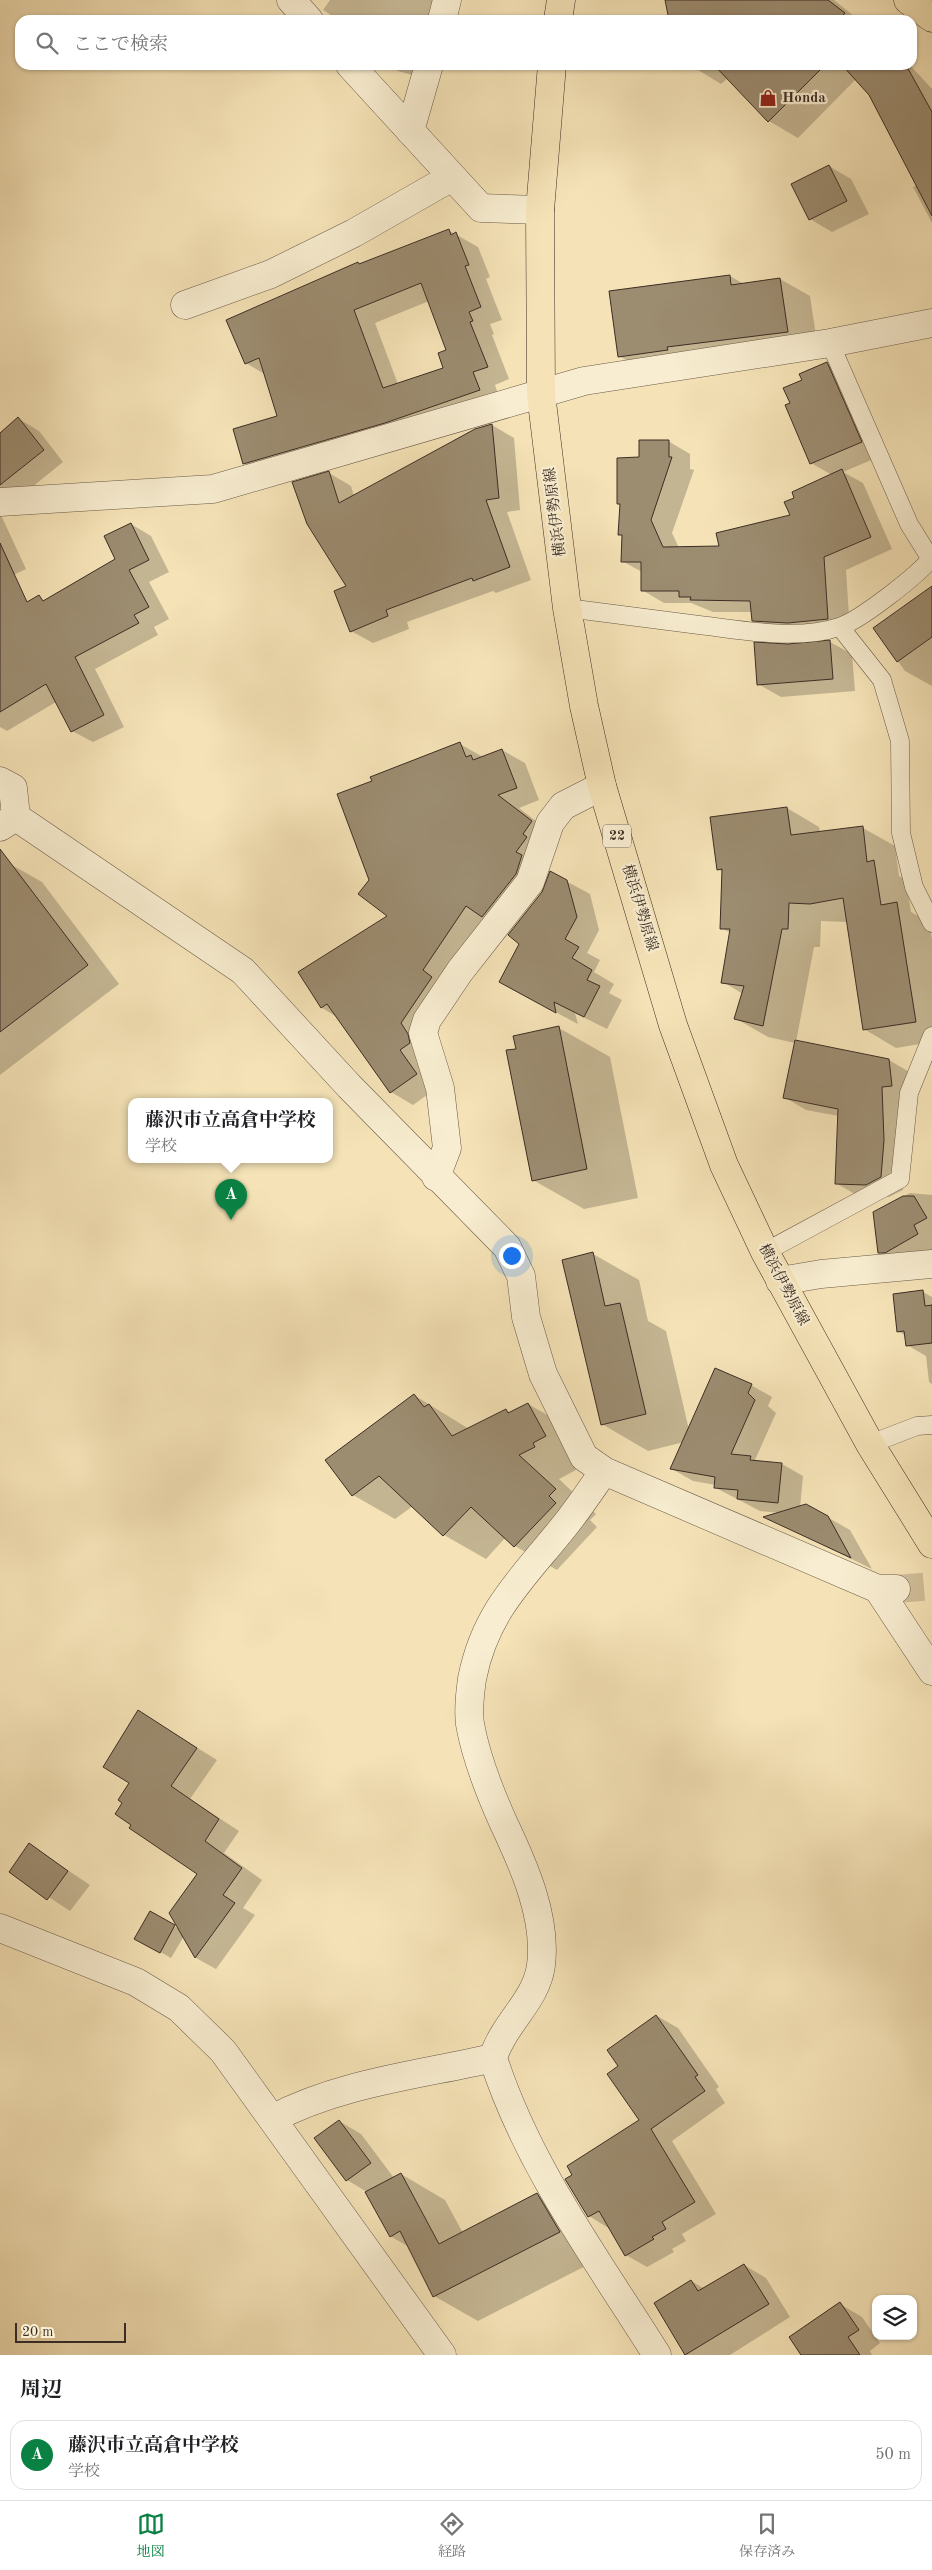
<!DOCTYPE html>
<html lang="ja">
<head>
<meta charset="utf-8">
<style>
	body { margin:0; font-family:"Old Standard TT","Noto Serif JP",serif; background:#f6f6f6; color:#202124 }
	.controls { position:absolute; right:15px; bottom:15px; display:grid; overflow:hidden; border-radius:10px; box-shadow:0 1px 4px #0004 }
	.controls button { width:45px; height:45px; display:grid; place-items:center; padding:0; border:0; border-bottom:1px solid #e0e0e0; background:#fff; color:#202124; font:25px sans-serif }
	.scale { position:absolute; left:15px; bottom:12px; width:111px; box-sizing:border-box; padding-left:5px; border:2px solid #3c2d24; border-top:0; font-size:14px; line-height:18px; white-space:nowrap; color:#3c2d24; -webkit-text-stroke:4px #f8edd0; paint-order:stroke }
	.you { position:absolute; left:511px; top:1255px; width:18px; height:18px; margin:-12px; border:4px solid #fff; border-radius:50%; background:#1a73e8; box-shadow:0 0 0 8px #1a73e833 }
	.badge { display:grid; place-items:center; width:32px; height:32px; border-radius:50%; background:#0b8043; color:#fff; font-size:16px; font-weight:700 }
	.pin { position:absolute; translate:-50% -41px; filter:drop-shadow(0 1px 2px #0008) }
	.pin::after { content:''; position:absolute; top:26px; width:18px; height:15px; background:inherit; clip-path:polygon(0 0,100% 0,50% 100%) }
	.popup { position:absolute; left:128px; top:1098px; width:205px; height:65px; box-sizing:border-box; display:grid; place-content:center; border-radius:10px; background:#fff; filter:drop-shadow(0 1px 4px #0005); font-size:16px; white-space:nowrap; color:#757577 }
	.popup b { font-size:19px; color:#202124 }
	.popup::after { content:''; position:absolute; left:50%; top:100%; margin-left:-10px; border:10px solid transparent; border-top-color:#fff }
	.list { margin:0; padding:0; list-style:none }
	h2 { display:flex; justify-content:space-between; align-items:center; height:65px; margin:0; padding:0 20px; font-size:21px }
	h2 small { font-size:16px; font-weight:400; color:#757577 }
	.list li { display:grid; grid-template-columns:32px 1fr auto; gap:15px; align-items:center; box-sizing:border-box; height:70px; margin:0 10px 10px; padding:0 10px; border:1px solid #e0e0e0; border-radius:15px }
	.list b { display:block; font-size:19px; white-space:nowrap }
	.list p { margin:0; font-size:16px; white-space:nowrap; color:#757577 }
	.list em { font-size:16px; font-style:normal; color:#757577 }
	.icon { flex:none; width:28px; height:28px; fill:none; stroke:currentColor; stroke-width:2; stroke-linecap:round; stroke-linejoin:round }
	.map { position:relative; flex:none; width:932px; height:2355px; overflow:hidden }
	.search { position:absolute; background:#fff; box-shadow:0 1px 4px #0004; left:15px; right:15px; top:15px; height:55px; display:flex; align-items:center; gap:12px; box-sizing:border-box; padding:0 18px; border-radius:15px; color:#757577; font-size:19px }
	.sheet { height:145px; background:#fff }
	nav { display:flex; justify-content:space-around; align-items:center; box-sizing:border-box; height:70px; border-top:1px solid #e0e0e0; background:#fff; font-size:14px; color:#757577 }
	nav a { display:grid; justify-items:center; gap:2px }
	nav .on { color:#0b8043 }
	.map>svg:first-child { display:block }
	.shadow { fill:#0003; fill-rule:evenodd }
	.building { fill:#9c8c70; stroke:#3c2d24; fill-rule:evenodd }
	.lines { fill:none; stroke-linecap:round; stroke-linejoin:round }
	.minor-tunnel { stroke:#d0bf9a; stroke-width:28; stroke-dasharray:28 14; stroke-linecap:butt }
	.service-casing { stroke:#6a5a49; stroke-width:19 }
	.minor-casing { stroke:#6a5a49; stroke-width:29 }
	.primary-casing { stroke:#3c2d24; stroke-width:29 }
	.trunk-casing { stroke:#3c2d24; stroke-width:29 }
	.service { stroke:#f8edd0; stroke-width:18 }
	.minor { stroke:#f8edd0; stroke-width:28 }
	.primary { stroke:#f5e3b7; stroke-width:28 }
	.trunk { stroke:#f5e3b7; stroke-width:28 }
	.labels { text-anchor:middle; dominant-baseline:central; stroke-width:4.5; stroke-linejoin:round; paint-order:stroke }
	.shield { fill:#f8edd0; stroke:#746758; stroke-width:1 }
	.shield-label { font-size:14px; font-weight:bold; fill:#3c2d24 }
	.poi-label { font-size:15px; font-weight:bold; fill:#3c2d24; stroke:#f8edd0; text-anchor:start }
	.street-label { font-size:15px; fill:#3c2d24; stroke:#f8edd0 }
</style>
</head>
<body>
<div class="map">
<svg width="932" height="2355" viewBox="0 0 932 2355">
	<rect width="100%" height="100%" fill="#f5e3b7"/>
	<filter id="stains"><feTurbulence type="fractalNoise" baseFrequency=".004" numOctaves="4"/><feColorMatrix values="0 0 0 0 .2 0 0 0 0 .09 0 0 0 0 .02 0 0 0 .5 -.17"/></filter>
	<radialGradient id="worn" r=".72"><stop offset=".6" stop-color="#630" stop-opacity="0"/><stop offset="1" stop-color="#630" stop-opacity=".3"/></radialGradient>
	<path class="shadow" d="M330 0H450L448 20H339L323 10Z
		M676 0H834L859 20H670Z
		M388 65H442L436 73 433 81 398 71Z
		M690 65H910L932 89V223L913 187 917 185 870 95 856 79 798 138 769 121 728 78 721 84Z
		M829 166 851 179 869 214 832 232 810 219Z
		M448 230 478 247 490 277 486 279 502 320 490 324 494 334 492 335 509 379 495 385 501 403 267 476 244 463 279 416 266 375 246 363 360 265ZM429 301 449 351 445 369 398 384 375 323Z
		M730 276 744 284 780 279 810 296 818 349 650 374 619 356Z
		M827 364 849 377 883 455 843 472 863 483 892 549 846 570 850 631 775 633 753 620V612H713L691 603H664L642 590V572L622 561 623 536 620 534 641 459 668 441 690 454V469L694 470 672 533 679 548H721L791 516 796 498 832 475 811 463 791 403 803 381Z
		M19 419 39 431 63 462 0 513V435Z
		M492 425 514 438 520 510 507 512 531 580 496 593 493 591 407 622 409 629 373 643 351 631 348 587 329 473 351 486 354 496Z
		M0 513 26 569 0 581Z
		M131 524 151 536 169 572 149 582 169 619 154 627 158 635 95 669 124 727 93 742 72 731 56 702 7 731 0 727V623L41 599 45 601 117 559Z
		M932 592V686L905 671 875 629Z
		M830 642 852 654 855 691 781 697 758 684 788 646Z
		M460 744 483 757 502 750 525 763 539 800 519 808 554 835 423 1037 438 1087 413 1105 391 1092 337 1017 322 1008 389 916Z
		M787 808 819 827 820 832 863 828 895 846 899 876 906 880 911 912 929 922 932 939V1042L896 1048 864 1029 847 922 821 921 820 947H814L796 1042 889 1060 911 1073 903 1190 889 1197 858 1196 836 1183 839 1116 806 1110 784 1097 795 1043 768 1037 735 1018 743 994 723 982 731 933 721 928 723 872 718 869Z
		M10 864 42 882 119 984 0 1075V871Z
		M551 873 590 894 599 930 587 953 600 960 594 972 614 984 609 993 622 1000 607 1029 575 1013 578 1024 523 995 521 943Z
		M559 1028 610 1057 638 1198 584 1209 533 1180 518 1050Z
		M910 1193 932 1195V1265L914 1272 879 1252 874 1213Z
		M593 1254 639 1280 648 1321 666 1331 689 1430 751 1385 772 1397 768 1406 776 1413 755 1460 782 1464 803 1476 800 1508 827 1517 850 1530 872 1569 766 1517 781 1513 760 1511 716 1488V1485L693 1481 672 1469 684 1442 648 1451 602 1424Z
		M923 1292 932 1297V1384L929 1382 926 1356 907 1345 906 1336 898 1331Z
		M414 1395 469 1429 506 1410 511 1413 528 1404 570 1428 587 1460 574 1467 576 1470 559 1479 596 1514 590 1520 597 1527 557 1570 515 1546 506 1537 486 1559 444 1535 413 1506 395 1519 353 1495Z
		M139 1712 217 1760 190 1799 239 1831 224 1853 262 1880 243 1908 255 1915 216 1969 196 1958 184 1936 171 1958 136 1938 150 1913 179 1929 199 1873 133 1824 124 1803 131 1783Z
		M30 1845 90 1885 70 1911 11 1872Z
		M657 2016 678 2028 719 2087 716 2089 725 2103 672 2141 716 2214 682 2234 686 2241 672 2249 674 2252 647 2267 626 2255 610 2229 589 2216 641 2120 620 2066Z
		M339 2121 361 2134 394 2178 401 2174 445 2200 463 2233 537 2195 582 2220 603 2257 478 2321 434 2296 409 2247 390 2236 367 2192 347 2180Z
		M744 2265 766 2278 790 2317 730 2355H687L655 2304 691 2281 705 2289Z
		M840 2304 862 2317 880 2343 870 2351 872 2355H803Z"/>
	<path class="building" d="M665 0H828L845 13 839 20H669Z
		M714 65H825L768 122Z
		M842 65H906L932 112V216L869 95Z
		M829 165 847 201 809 220 791 184Z
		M449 229 451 235 456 232 469 265 465 266 481 307 469 312 473 321 470 322 488 367 473 372 480 390 385 423 243 464 233 429 277 416 259 358 245 364 226 320 358 262 359 264ZM421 283 446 350 438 353 443 368 383 388 354 310Z
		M730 275 731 285 780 278 788 332 667 347 668 350 618 357 609 291Z
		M827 362 862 442 810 464 785 405 790 403 783 388 802 380 799 374Z
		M18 417 44 450 0 485V433Z
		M492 424 499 498 486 500 510 567 473 581 472 578 386 610 388 616 350 632 334 591 346 586 307 524 292 482 329 471 339 503 475 429Z
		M639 440H669V457H672L651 520 663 547 719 546 716 533 790 515 784 502 794 498 792 492 842 469 871 537 824 557 828 619 788 623 752 621 750 601 690 600 691 597H679V591H641V562H621L622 535H618L620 504H617V458L639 457Z
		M131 523 149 560 129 570 149 607 134 615 139 623 75 657 104 715 71 732 46 684 0 712V543L27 602 39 595 43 601 115 559 104 536Z
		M932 586V637L897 662 873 628Z
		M830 640 833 679 757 685 754 642 788 644Z
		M460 742 466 757 471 755 473 760 502 749 517 788 498 795 532 821 523 834 527 837 516 852 522 855 516 874 482 917 466 906 423 970 432 977 401 1023 408 1034 410 1043 400 1050 417 1074 390 1093 327 1004 321 1008 298 972 387 916 358 894 369 880 337 794 372 781 370 777Z
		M787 807 791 835 863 826 867 862 874 860 881 905 897 902 916 1022 863 1030 843 898 810 904 789 903 788 929H782L763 1026 734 1019 744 986 721 983 730 929H720L722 869 717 870 710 817Z
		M0 849 88 965 0 1032Z
		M550 871 567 880 577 917 565 939 579 947 572 958 592 970 587 980 600 986 584 1017 554 1002 556 1013 499 982 519 944 508 935 542 892Z
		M559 1026 587 1169 532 1181 506 1050 516 1049 513 1036Z
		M795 1040 889 1059 892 1086 882 1087 884 1140 881 1177 866 1185 835 1184 838 1109 783 1098Z
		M903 1196H914L927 1218 914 1225 918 1234 885 1253H878L873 1212Z
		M593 1252 605 1306 620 1303 646 1414 601 1425 562 1260Z
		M923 1290 925 1306 932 1305V1343L906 1346 904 1331 897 1332 893 1294Z
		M715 1368 752 1384 748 1393 755 1400 731 1454 751 1456 750 1460 782 1463 778 1503 737 1499 738 1490 714 1488 715 1477 670 1469Z
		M414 1394 424 1407 429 1404 452 1436 506 1409 508 1413 528 1403 546 1436 533 1443 535 1447 519 1455 556 1489 549 1496 556 1503 514 1547 471 1507 443 1536 379 1476 352 1496 325 1460Z
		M806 1504 828 1516 851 1558 763 1517Z
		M138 1710 197 1748 171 1786 219 1819 205 1841 242 1868 223 1895 235 1903 195 1958 169 1913 197 1874 129 1828 131 1825 115 1814 122 1803 118 1800 129 1783 103 1767Z
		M29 1843 68 1871 47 1900 9 1872Z
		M150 1911 175 1925 160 1953 134 1939Z
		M656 2015 698 2075 695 2077 705 2091 651 2129 695 2202 662 2222 666 2229 652 2237 654 2239 625 2256 599 2211 588 2217 565 2179 572 2175 567 2166 639 2120 607 2074 618 2066 607 2050Z
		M339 2120 371 2163 346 2181 314 2138Z
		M401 2173 439 2244 537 2193 560 2232 433 2297 400 2231 390 2237 365 2192Z
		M744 2264 769 2304 685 2355 654 2303 691 2280 698 2291Z
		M840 2302 859 2330 848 2337 860 2355H801L789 2337Z"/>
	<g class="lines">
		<path class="minor-tunnel" d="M896 1589 932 1586"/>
		<g class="service-casing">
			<path id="service" d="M830 343 909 524 932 561
				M567 608C611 614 655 619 699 625 742 630 797 641 839 627 859 621 920 574 932 557
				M840 627 882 680 900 741 901 833 914 887 932 923
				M765 1252 900 1179 909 1093 932 1036
				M870 1444 917 1426 932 1425"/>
		</g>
		<g class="minor-casing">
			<path id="minor" d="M291 0 309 20
				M442 20 447 0
				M350 65 481 208 540 210
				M410 131 429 65
				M185 305 271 274 354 233 452 177
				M0 502 213 489 584 381 830 343 932 323
				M0 781 13 788 16 817
				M0 827 16 817 243 971 349 1086 507 1247 521 1276 526 1317 543 1374 584 1457 604 1471 878 1589H896
				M436 1177 447 1148 440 1088 423 1033 427 1020 460 971 530 882 550 823 563 806 602 786
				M780 1281 821 1274 932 1264
				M604 1471C590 1491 577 1511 562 1529 521 1580 485 1612 472 1679 470 1693 468 1710 470 1724 476 1758 490 1793 504 1824 524 1866 547 1918 541 1965 537 2000 503 2024 493 2058 528 2167 597 2259 657 2355
				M878 1589 932 1671
				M0 1928 136 1982 179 2008 223 2051 442 2355
				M272 2119C340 2083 419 2075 493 2058"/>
		</g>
		<g class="primary-casing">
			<path id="primary" d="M558 20 561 0
				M552 65 540 210 541 394 567 608 584 706 602 786 673 1025 724 1165 765 1252 870 1444 932 1544"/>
		</g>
		<g class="trunk-casing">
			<path id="trunk" d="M908 0 932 18"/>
		</g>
		<use href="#service" class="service"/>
		<use href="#minor" class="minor"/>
		<use href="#primary" class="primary"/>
		<use href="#trunk" class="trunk"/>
	</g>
	<defs>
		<g id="shop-bare" transform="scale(1.35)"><path d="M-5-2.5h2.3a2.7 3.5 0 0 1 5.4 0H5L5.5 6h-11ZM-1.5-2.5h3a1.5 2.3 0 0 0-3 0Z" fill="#8f2418" stroke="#f8edd0" stroke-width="2.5" paint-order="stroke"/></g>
	</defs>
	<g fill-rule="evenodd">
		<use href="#shop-bare" x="768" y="98"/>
	</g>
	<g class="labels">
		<rect class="shield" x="603" y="824.5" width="28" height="23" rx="4"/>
		<g class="shield-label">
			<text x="617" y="836">22</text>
		</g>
		<g class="poi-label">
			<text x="782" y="98">Honda</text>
		</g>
		<g class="street-label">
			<text transform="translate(556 512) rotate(-97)">横浜伊勢原線</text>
			<text transform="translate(639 908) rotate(73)">横浜伊勢原線</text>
			<text transform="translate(783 1285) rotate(62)">横浜伊勢原線</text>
		</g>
	</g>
	<rect width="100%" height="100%" filter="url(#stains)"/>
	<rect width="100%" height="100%" fill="url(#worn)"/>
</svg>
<div class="controls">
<button><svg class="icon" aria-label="layers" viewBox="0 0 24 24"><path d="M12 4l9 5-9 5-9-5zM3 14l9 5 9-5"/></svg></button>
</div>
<div class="scale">20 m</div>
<div class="you"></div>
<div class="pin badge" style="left:231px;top:1220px">A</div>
<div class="popup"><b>藤沢市立高倉中学校</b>学校</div>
<div class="search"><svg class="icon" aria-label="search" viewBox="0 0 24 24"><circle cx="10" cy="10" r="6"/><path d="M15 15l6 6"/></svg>ここで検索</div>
</div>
<section class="sheet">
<h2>周辺<small></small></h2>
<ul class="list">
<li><span class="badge">A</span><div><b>藤沢市立高倉中学校</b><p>学校</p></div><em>50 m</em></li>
</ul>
</section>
<nav>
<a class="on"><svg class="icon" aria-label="map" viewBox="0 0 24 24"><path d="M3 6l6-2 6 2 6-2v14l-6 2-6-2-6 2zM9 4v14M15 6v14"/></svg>地図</a>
<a><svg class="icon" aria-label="directions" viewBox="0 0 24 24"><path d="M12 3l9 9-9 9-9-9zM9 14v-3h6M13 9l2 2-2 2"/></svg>経路</a>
<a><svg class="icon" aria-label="saved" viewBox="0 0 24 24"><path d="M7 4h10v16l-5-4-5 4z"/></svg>保存済み</a>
</nav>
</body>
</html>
